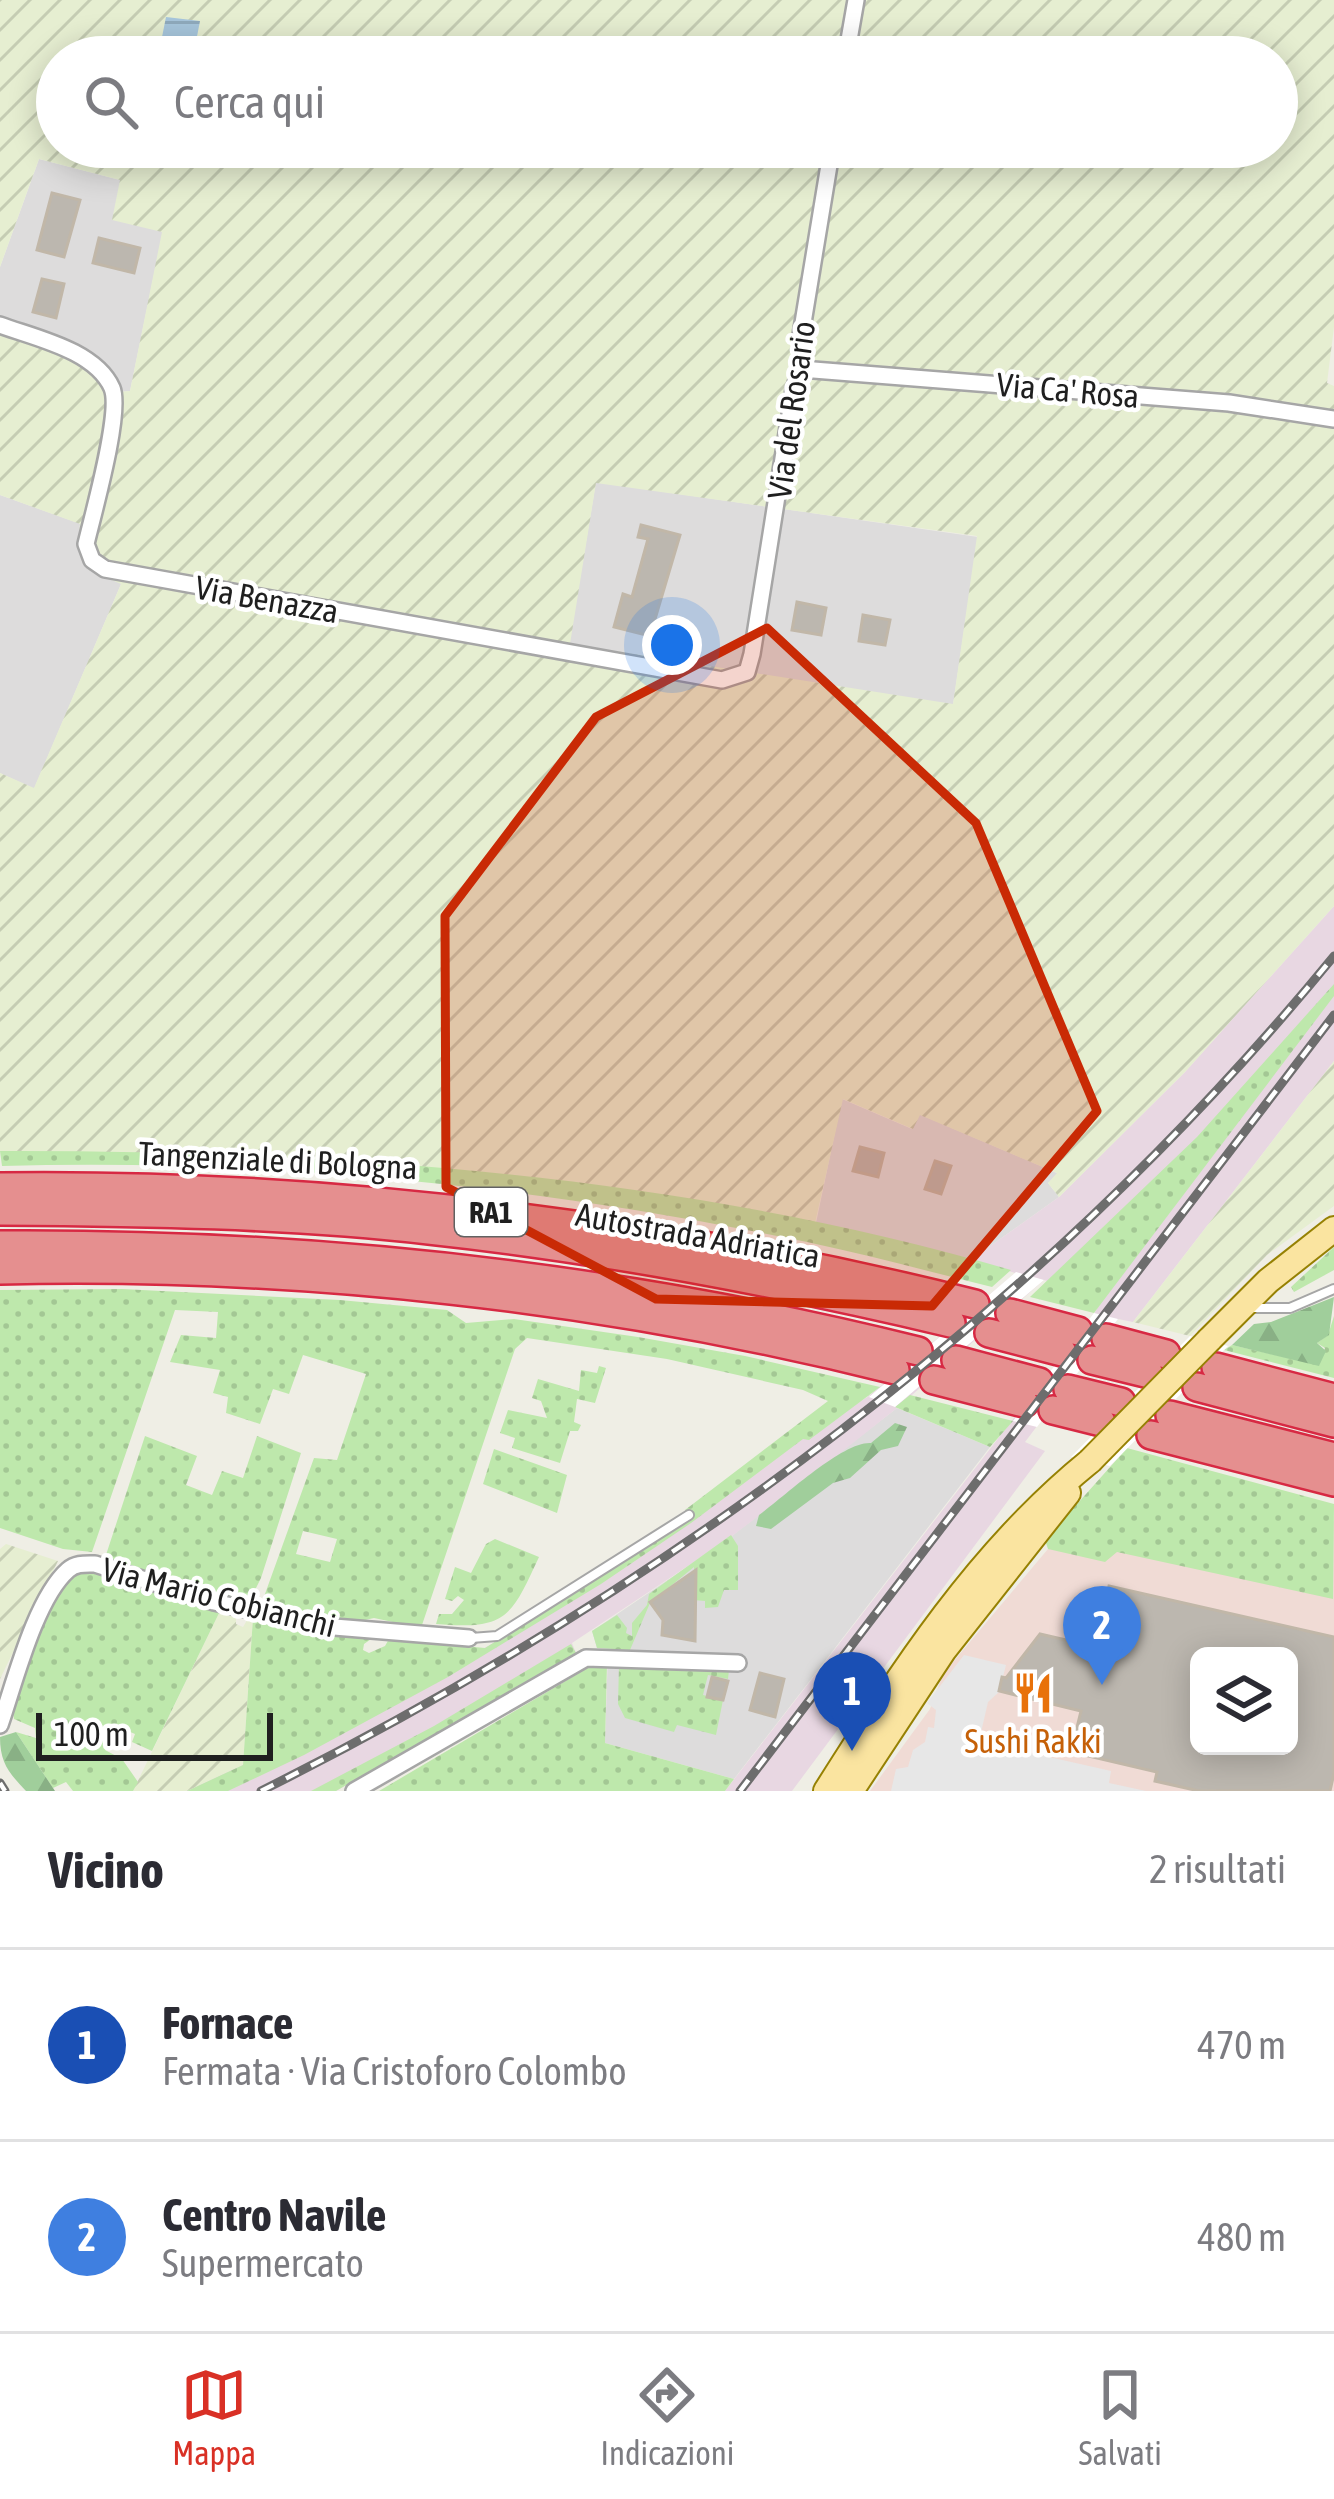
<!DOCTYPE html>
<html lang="it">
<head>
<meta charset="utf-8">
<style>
	body { margin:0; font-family:"Asap Condensed",sans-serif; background:#f7f7f7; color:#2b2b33 }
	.controls { position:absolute; right:36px; bottom:36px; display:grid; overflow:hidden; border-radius:18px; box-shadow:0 6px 30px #0003 }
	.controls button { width:108px; height:108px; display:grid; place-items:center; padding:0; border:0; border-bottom:3px solid #e1e1e2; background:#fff; color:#2b2b33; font:60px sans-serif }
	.scale { position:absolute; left:36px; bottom:30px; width:237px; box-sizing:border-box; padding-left:12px; border:6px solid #1f1f1f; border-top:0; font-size:33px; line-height:42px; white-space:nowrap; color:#1f1f1f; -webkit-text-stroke:9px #fff; paint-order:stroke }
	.you { position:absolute; left:672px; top:645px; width:42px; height:42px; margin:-30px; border:9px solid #fff; border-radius:50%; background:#1a73e8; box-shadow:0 0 0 18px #1a73e833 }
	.badge { display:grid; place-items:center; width:78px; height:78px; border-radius:50%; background:#d93025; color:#fff; font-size:39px; font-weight:700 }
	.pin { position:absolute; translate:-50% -99px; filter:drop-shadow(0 3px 6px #0008) }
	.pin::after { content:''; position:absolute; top:63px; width:42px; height:36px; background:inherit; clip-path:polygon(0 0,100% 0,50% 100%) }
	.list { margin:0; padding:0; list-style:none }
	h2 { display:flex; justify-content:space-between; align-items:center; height:156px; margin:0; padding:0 48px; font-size:51px }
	h2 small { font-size:39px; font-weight:400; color:#7c7c81 }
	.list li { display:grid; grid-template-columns:78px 1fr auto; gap:36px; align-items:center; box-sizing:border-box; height:192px; padding:0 48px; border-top:3px solid #e1e1e2 }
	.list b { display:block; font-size:45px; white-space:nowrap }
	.list p { margin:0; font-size:39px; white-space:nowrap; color:#7c7c81 }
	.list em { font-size:39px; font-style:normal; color:#7c7c81 }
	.icon { flex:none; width:66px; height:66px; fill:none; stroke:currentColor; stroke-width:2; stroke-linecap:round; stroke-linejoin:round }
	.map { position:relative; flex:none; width:1334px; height:1791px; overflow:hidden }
	.search { position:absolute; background:#fff; box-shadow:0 6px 30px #0003; left:36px; right:36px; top:36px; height:132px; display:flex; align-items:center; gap:30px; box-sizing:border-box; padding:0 42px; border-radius:66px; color:#7c7c81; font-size:45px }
	.sheet { height:540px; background:#fff }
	nav { display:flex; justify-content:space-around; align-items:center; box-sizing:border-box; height:168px; border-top:3px solid #e1e1e2; background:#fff; font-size:33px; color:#7c7c81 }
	nav a { display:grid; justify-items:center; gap:6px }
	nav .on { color:#d93025 }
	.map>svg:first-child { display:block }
	.residential { fill:#dddcdc }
	.commercial { fill:#f0dbd5; fill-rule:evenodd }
	.railway { fill:#e8d7e2 }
	.farmland { fill:url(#farmland-furrows); fill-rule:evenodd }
	.grass { fill:url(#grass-dots); fill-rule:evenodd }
	.forest { fill:url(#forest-firs) }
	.parking { fill:#e7e7e7 }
	.water { fill:url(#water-rules) }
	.pier { fill:#fff }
	.building { fill:#bcb7af; stroke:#c1b7a8; stroke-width:3; fill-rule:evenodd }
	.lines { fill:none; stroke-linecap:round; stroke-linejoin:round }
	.service-casing { stroke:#a6a6a6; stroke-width:12 }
	.minor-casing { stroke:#a6a6a6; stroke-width:20 }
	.primary-casing { stroke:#968103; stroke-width:28 }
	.motorway-casing { stroke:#d72943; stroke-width:32 }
	.service { stroke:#fff; stroke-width:8 }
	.minor { stroke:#fff; stroke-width:15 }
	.primary { stroke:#fae4a0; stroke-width:24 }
	.motorway { stroke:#e58f8f; stroke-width:27 }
	.rail-casing { stroke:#6d6d6d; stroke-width:9 }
	.rail { stroke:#fff; stroke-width:4.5; stroke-dasharray:14; stroke-linecap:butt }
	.primary-bridge-casing { stroke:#968103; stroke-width:28; stroke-linecap:butt }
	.primary-bridge { stroke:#fae4a0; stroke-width:24 }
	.marked { fill:#c92a05; fill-opacity:0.2; stroke:#c92a05; stroke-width:9; stroke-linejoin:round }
	.labels { text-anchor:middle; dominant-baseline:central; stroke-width:9; stroke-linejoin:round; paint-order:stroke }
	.shield { fill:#fff; stroke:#626262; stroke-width:3 }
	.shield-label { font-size:30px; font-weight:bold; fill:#1f1f1f }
	.street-label { font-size:33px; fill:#1f1f1f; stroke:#fff }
	.food-label { font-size:33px; fill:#c56008; stroke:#fff }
</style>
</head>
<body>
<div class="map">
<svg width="1334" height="1791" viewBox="0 0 1334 1791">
	<defs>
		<pattern id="farmland-furrows" width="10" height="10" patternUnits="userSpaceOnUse" patternTransform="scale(3)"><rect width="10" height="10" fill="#e6eed1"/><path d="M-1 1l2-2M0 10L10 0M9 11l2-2" fill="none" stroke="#c5ccb3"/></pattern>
		<pattern id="grass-dots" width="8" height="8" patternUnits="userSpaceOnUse" patternTransform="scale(3)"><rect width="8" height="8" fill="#bee8ac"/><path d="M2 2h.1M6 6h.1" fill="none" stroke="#a3c794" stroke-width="1.8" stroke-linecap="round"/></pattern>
		<pattern id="forest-firs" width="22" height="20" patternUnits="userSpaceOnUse" patternTransform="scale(3)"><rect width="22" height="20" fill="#a0ce9b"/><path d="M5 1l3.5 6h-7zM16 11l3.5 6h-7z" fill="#89b085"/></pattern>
		<pattern id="water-rules" width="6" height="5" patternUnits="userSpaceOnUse" patternTransform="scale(3)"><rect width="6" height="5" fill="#a7c6dc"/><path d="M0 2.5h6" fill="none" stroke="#8faabc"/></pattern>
	</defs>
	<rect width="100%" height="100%" fill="#efeee5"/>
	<path class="residential" d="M39 159 120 180 163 231 130 391 119 392 106 366 0 316V267Z
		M596 482 978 537 953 705 569 644Z
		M0 495 81 524 121 584 34 789 0 773Z
		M842 1099 912 1129 919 1114 1059 1174 1048 1183 1059 1197 972 1259 816 1223Z
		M897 1408 990 1447 734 1779 605 1743 608 1649 597 1648 592 1631 724 1542Z"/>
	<path class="commercial" d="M1334 1521V1791H870L930 1709 943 1674 1048 1549ZM1199 1656H1289V1746H1199Z"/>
	<path class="railway" d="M1334 906V1061L1133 1322 1118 1319 1025 1442 1045 1451 792 1791H725L1093 1316 1100 1303 1081 1291 1044 1280 897 1408 800 1485 724 1542 572 1643 576 1653 336 1791H187L474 1654 548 1612 691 1520 685 1510 869 1396 1015 1273 972 1259 1059 1197 1185 1072Z"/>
	<path class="farmland" d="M0 0H1334V327L1327 383 1334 386V906L1185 1072 1059 1197 1048 1183 1057 1173 920 1115 913 1129 843 1099 815 1223 653 1194 517 1177 233 1155 0 1151V773L34 788 121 584 89 570 78 546 80 524 0 495V316L106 366 119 392 130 391 162 232 112 220 120 180 39 159 0 267ZM57 57H1277V147H57ZM596 483 977 536 953 704 570 644Z
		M1334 1061V1206L1267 1255 1190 1336 1133 1322Z
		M6 1544 58 1561 0 1679V1549Z
		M221 1609 236 1614V1624L243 1627 249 1617 253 1618 243 1765 187 1791H133Z"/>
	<path class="grass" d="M1334 984V996L1094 1313 1030 1297 1197 1137Z
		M0 1151C337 1150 686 1175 1011 1270L992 1287C930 1272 869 1255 807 1242 543 1187 272 1158 2 1166Z
		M1334 1247V1270L1294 1292 1291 1287Z
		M122 1289 340 1300 447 1310 466 1323 514 1319 638 1337 745 1356 880 1387 809 1440 803 1439 691 1523 601 1584 448 1677 304 1755 228 1791H187L243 1765 253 1618 374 1637 364 1644 363 1650 369 1653 385 1646 389 1639 485 1648 691 1520 685 1510 828 1401 803 1390 667 1359 527 1338 515 1349 421 1628 374 1618 356 1622 322 1620 261 1605 314 1458 337 1460 366 1374 303 1355 289 1394 273 1389 260 1424 226 1413 228 1397 213 1393 220 1370 170 1362 181 1335 216 1338 218 1312 175 1310 92 1552 63 1549 0 1528V1290ZM303 1531 337 1539 330 1562 296 1554Z
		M1334 1316V1378L1224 1350 1232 1345 1319 1365 1325 1348 1317 1343 1328 1335Z
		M599 1366 606 1368 595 1403 577 1399 574 1422 581 1425 578 1431H570L560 1463 512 1448 515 1438 500 1433 508 1410 547 1418 541 1401 532 1398 538 1379 579 1391 581 1370 597 1373Z
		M910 1395 1013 1421 990 1447 895 1407Z
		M145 1436 197 1456 186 1485 212 1495 222 1471 243 1478 257 1436 301 1453 261 1578 249 1602 215 1596 104 1561Z
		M1127 1448 1334 1504 1333 1599 1117 1552 1105 1562 1048 1549 1045 1540Z
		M494 1449 567 1475 557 1513 483 1484Z
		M731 1535 738 1546V1590H724L718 1607 705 1608V1601L693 1600 694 1567 650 1603 630 1650 597 1648 592 1631 617 1615 627 1628 626 1633 632 1636V1623L647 1605 649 1594Z
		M495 1539 539 1557C511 1617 507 1630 436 1624L439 1614H452L464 1600 458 1596 452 1601 445 1599 455 1567 471 1573 486 1544Z
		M84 1571 221 1609 152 1751 132 1742 135 1734 116 1726 105 1750 122 1759 138 1782 133 1791H73L66 1782 53 1788 16 1732 36 1738 35 1728 14 1719 12 1707C25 1673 49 1583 84 1571Z
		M571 1644 576 1653 336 1791H311L434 1726Z
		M607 1664 605 1743 734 1779 725 1791H379L591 1666Z
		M619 1665 729 1670 728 1679 708 1675 703 1695 723 1700 716 1735 677 1725 674 1732 625 1718 618 1704Z"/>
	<path class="forest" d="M1334 1297 1329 1335 1317 1343 1326 1351 1319 1366 1232 1345 1254 1324 1271 1322Z
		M895 1423 907 1427 898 1446 881 1450 850 1478 833 1483 771 1529 756 1526 759 1515C784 1497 843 1441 871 1443Z
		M16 1732 55 1791H26C9 1773 0 1763 0 1737Z"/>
	<path class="parking" d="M964 1655 1006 1665 999 1692 988 1702 979 1741 1111 1771 1109 1783 1146 1791H891L896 1769 908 1767 913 1750 925 1742 928 1727 934 1728 936 1710 927 1703Z"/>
	<path class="water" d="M166 17 200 21 193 57H158Z"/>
	<path class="pier" d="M1016 1272 1044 1280 895 1407 869 1397Z
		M1094 1313 1118 1319 1037 1427 1013 1421Z
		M1190 1336 1228 1346 1110 1466 1071 1457Z"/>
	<path class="building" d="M52 193 80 200 64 257 37 250Z
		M99 238 140 248 134 273 93 263Z
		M42 279 64 284 56 318 33 312Z
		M641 525 680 535 650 636 614 627 623 594 632 597 648 539 638 537Z
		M797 602 826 608 821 635 792 630Z
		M863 615 890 620 885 645 859 641Z
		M860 1147 884 1153 878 1177 853 1171Z
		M935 1161 951 1166 941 1194 925 1189Z
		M696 1570 695 1641 662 1635 663 1620 650 1602Z
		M1109 1586 1334 1637V1773L1330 1791H1199L1155 1781 1157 1772 1071 1752 1081 1711 999 1691 1002 1677 1006 1678 1040 1634 1096 1647ZM1199 1656H1289V1746H1199Z
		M760 1673 784 1679 775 1717 750 1710Z
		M712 1677 728 1681 723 1700 707 1697Z"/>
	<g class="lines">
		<g class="service-casing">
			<path id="service" d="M1249 1308H1290L1334 1289
				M471 1638 497 1636 689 1515"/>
		</g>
		<g class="minor-casing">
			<path id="minor" d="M846 57 856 0
				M0 325C35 338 95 350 112 388 122 412 93 514 86 544L92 560 105 569 722 680 747 672 752 654 794 389 801 369V335L832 147
				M801 369 1229 403 1334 419
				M0 1725C14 1685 35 1599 68 1570 76 1563 85 1564 95 1564L214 1602 322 1626 469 1638
				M354 1791 586 1658 738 1663"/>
		</g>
		<g class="primary-casing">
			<path id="primary" d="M1209 1340 1268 1281 1334 1229
				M826 1791C902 1671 979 1551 1090 1461
				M851 1791 944 1650 1068 1493"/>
		</g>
		<g class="motorway-casing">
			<path id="motorway" d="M0 1187C330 1183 655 1224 975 1304
				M0 1211C143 1212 287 1214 429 1230 605 1249 778 1282 951 1323
				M0 1245C310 1243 617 1276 918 1351
				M0 1270C299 1263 605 1297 895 1370
				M1010 1313 1078 1331
				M989 1333 1062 1352
				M1106 1338 1166 1354
				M956 1360 1039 1382
				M1092 1360 1149 1374
				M1216 1367 1334 1398
				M934 1380 1024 1403
				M1197 1387 1334 1423
				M1068 1389 1121 1402
				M1053 1410 1101 1422
				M1170 1415 1334 1457
				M1151 1435 1334 1482"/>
		</g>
		<use href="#service" class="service"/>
		<use href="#minor" class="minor"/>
		<use href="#primary" class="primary"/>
		<use href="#motorway" class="motorway"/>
		<g class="rail-casing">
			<path id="rail" d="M0 1783 5 1791
				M261 1791C667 1589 1046 1308 1334 956
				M740 1791 1334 1015"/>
		</g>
		<use href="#rail" class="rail"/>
		<g class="primary-bridge-casing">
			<path id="primary-bridge" d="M1090 1461 1209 1340"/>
		</g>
		<use href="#primary-bridge" class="primary-bridge"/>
	</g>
	<path class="marked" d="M767 628 976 823 1097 1111 932 1306 656 1299 446 1187 445 916 596 717Z"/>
	<defs>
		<g id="restaurant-bare" transform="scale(3.24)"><path d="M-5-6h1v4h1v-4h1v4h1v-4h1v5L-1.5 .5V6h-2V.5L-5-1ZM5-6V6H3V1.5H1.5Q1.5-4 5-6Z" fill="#e8710a" stroke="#fff" stroke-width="2.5" paint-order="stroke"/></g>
	</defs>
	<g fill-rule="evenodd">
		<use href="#restaurant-bare" x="1033" y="1693"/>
	</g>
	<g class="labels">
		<rect class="shield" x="455" y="1188" width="72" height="48" rx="9"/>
		<g class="shield-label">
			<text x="491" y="1212">RA1</text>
		</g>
		<g class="street-label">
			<text transform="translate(1068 390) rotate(5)">Via Ca' Rosa</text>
			<text transform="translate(791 410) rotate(-82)">Via del Rosario</text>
			<text transform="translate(267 599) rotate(10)">Via Benazza</text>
			<text transform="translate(278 1160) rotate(3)">Tangenziale di Bologna</text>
			<text transform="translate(698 1235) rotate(10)">Autostrada Adriatica</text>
			<text transform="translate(219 1597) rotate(14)">Via Mario Cobianchi</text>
		</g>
		<g class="food-label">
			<text x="1033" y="1741">Sushi Rakki</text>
		</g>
	</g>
</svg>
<div class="controls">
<button><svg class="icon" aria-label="layers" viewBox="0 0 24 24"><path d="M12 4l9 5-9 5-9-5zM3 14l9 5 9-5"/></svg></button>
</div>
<div class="scale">100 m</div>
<div class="you"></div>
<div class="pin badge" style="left:852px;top:1751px;background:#1a4fb4">1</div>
<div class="pin badge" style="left:1102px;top:1685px;background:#3f7fe0">2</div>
<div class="search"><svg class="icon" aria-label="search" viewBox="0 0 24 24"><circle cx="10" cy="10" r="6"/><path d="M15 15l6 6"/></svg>Cerca qui</div>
</div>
<section class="sheet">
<h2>Vicino<small>2 risultati</small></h2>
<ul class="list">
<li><span class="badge" style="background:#1a4fb4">1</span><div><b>Fornace</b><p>Fermata · Via Cristoforo Colombo</p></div><em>470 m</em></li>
<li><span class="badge" style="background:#3f7fe0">2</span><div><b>Centro Navile</b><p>Supermercato</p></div><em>480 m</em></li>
</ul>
</section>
<nav>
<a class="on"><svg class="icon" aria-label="map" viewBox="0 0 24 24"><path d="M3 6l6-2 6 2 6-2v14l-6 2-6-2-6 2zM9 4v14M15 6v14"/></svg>Mappa</a>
<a><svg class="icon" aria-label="directions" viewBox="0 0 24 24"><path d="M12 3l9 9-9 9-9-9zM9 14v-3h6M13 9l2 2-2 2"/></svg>Indicazioni</a>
<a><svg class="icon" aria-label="saved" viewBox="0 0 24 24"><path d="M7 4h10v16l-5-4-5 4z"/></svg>Salvati</a>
</nav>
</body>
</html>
